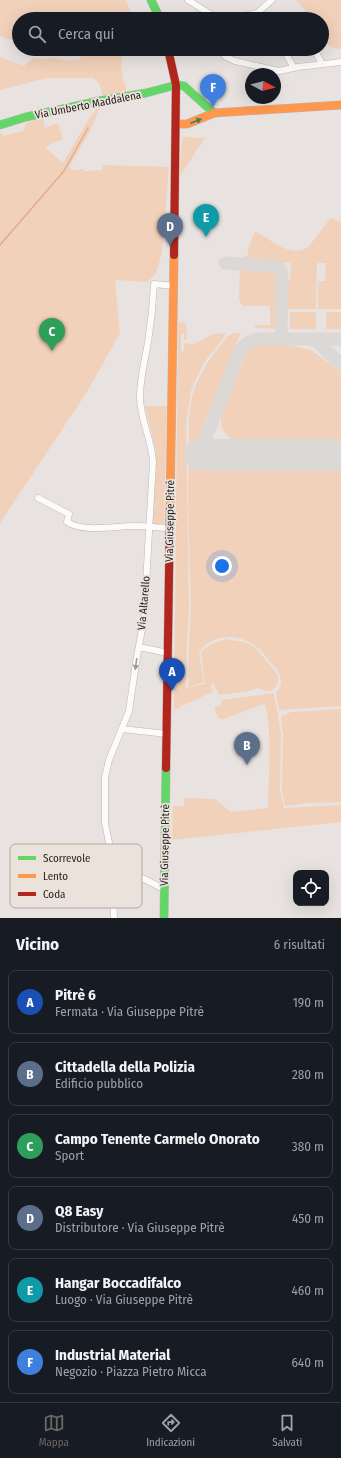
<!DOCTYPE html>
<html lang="it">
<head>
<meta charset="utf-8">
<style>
	body { margin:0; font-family:"Fira Sans Condensed",sans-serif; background:#20242c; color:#f1f3f6 }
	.controls { position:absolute; right:12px; bottom:12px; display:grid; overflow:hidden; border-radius:8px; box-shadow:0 4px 16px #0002 }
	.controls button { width:36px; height:36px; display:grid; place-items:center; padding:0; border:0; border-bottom:1px solid #363941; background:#171b24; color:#f1f3f6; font:20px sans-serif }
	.compass { position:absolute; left:245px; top:68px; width:36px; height:36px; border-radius:50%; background:#171b24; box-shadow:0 4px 16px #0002; rotate:97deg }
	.you { position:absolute; left:222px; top:566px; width:14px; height:14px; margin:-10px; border:3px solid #fff; border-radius:50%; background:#1a73e8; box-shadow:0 0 0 6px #1a73e833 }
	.badge { display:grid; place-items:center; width:26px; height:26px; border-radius:50%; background:#6b6764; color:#fff; font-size:13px; font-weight:700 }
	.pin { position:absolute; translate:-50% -33px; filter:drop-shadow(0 1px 2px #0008) }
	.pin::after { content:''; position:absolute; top:21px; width:14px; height:12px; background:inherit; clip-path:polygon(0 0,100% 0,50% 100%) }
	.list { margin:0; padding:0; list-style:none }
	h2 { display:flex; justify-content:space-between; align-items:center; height:52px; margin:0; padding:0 16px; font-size:17px }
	h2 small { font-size:13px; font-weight:400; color:#9ea1a6 }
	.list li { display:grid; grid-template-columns:26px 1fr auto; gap:12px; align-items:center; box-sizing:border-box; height:64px; margin:0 8px 8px; padding:0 8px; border:1px solid #363941; border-radius:8px }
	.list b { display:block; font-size:15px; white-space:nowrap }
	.list p { margin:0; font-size:13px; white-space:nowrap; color:#9ea1a6 }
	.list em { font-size:13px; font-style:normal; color:#9ea1a6 }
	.icon { flex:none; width:22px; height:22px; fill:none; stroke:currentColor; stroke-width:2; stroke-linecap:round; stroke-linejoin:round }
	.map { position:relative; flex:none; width:341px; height:918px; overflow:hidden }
	.search { position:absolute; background:#171b24; box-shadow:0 4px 16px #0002; left:12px; right:12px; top:12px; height:44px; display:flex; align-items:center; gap:10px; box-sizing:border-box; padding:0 14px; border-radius:22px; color:#9ea1a6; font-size:15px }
	.sheet { height:484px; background:#171b24 }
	nav { display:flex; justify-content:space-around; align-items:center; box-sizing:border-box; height:56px; border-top:1px solid #363941; background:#171b24; font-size:11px; color:#9ea1a6 }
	nav a { display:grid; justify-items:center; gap:2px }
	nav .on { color:#6b6764 }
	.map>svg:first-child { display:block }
	.green { fill:#f2d1ba }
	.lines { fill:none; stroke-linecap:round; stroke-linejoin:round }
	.stream { stroke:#e0ae89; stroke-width:1.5 }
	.taxiway { stroke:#dbd8d6; stroke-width:13 }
	.runway { stroke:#dbd8d6; stroke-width:32 }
	.street-casing { stroke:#bbb8b6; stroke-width:7 }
	.fast-casing { stroke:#bbb8b6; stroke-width:9 }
	.slow-casing { stroke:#bbb8b6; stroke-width:9 }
	.jam-casing { stroke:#bbb8b6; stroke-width:9 }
	.street { stroke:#fcfbfa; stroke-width:6 }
	.fast { stroke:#63d668; stroke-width:8 }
	.slow { stroke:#ff974d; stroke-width:8 }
	.jam { stroke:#b3261e; stroke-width:8 }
	.oneway { fill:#457d45 }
	.oneway2 { fill:#9c9a99 }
	.labels { text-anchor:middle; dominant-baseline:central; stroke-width:3.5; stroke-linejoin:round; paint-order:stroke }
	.street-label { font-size:11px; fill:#272422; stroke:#ebe2dc }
	.key { fill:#ebe2dc; stroke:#b0a9a4; stroke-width:1 }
	.key-label { font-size:11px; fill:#272422 }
</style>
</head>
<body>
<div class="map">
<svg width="341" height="918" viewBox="0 0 341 918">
	<rect width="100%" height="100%" fill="#e8e3e0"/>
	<path class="green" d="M0 0H126L131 13 136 19H19V43L0 36Z
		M296 0H341V49C323 50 322 32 322 19H312Z
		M77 49H123L121 68 127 93 112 97 103 96 99 83 93 78H47L0 90V57L24 66 33 58 46 59 55 58 70 61 80 60 81 55Z
		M99 105H101L89 134 69 167 74 170 83 169 85 171 102 170 103 165 169 167 162 253 156 273 148 282 115 280 120 333 87 392 0 523V132L3 136 23 131 26 123 43 118 45 128 58 123 63 139 45 147 63 163 88 120Z
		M182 137 205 138 180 176Z
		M331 218 341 222V309H318V281H325L326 263H317L316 309H284V281H290L291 263 242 261V258L248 255V250L254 233 257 232C271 240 294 261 310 245L329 220Z
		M242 265 272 266 278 269 280 280V329L256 328 254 325H270V306H243L241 304 239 298 240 268Z
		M290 312H316V329H290Z
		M326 312H341V329H326Z
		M178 322 186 323 187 340H184V334H181V351H184V343L194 344 213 334 226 333 223 339 205 361 196 379 191 391 186 424 189 607 187 640 186 688 205 684 201 652 210 645 225 639 244 642 255 647 274 670 278 676V683L273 690 266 691 258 688 249 691 219 695 213 683 210 685 213 692 179 707 180 709H174Z
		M233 333H240V335L199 436 198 469H341V706L279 710 276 693C279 689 281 686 281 682 281 674 276 668 271 663 266 657 261 649 254 645 237 633 212 634 199 652L204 682 188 687 189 641 191 607 188 506 189 414 192 396 198 380 206 365 218 348 227 337Z
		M260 343H278L311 350 341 372V442H235C227 437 219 428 221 417L248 349 252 346Z
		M145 406H167L164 524H152L156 451Z
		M274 693 281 734 280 790 284 808 341 805V822L172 840 173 806H184V798L215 799 231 812 268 808C268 788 273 719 264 704L221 720 220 718 219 719 214 708 222 704 221 700Z
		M341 709V802L308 803 285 806 282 790 283 734 281 720 282 716 291 712Z"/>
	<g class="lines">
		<path class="stream" d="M0 245 64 171 88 128"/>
		<path class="taxiway" d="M225 263 274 266 279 268 282 274 281 332
			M310 339 317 342 341 364
			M204 455V444L206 437 240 351C245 344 250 339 260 339H341"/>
		<path class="runway" d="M200 455H341"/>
		<g class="street-casing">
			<path id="street" d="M188 0 218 19
				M226 19 257 13 272 0
				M277 19 288 17 294 19
				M218 49 226 57 235 61 279 71 298 67 341 62
				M283 49 294 68
				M314 49 322 64
				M38 498 69 514 67 522C84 533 115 526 135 526 147 526 159 528 170 528
				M139 647 168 653
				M122 729 167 734
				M114 868H122L164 889
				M114 918 113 893 115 872 105 823V777L109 760 129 711 137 656 144 619 153 462C152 440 140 419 140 397 140 378 145 360 148 342 151 323 153 304 154 284L174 286"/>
		</g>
		<g class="fast-casing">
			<path id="fast" d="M151 0 160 19
				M0 125 26 117 99 101 146 93 176 85 184 86 214 113
				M164 918 166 768"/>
		</g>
		<g class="slow-casing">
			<path id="slow" d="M176 124H187L214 113 341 105
				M170 510 174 255"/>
		</g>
		<g class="jam-casing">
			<path id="jam" d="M168 49 176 85 174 255
				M166 768 170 510"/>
		</g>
		<use href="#street" class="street"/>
		<use href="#fast" class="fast"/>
		<use href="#slow" class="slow"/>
		<use href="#jam" class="jam"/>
	</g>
	<defs><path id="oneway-solid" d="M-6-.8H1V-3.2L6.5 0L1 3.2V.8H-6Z"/></defs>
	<use class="oneway" href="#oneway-solid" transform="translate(196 121) rotate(-21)"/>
	<use class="oneway2" href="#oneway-solid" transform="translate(136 664) rotate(98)"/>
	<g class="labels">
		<g class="street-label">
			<text transform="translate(88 105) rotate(-11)">Via Umberto Maddalena</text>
			<text transform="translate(170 521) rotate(-89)">Via Giuseppe Pitrè</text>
			<text transform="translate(144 603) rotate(-85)">Via Altarello</text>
			<text transform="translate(165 845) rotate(-89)">Via Giuseppe Pitrè</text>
		</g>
	</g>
	<rect x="10" y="844" width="132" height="64" rx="6" class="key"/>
	<rect x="18" y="856" width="18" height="4" fill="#63d668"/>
	<rect x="18" y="874" width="18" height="4" fill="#ff974d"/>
	<rect x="18" y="892" width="18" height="4" fill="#b3261e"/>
	<g class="key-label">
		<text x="43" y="862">Scorrevole</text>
		<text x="43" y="880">Lento</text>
		<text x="43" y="898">Coda</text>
	</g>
</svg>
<div class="controls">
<button><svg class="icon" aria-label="locate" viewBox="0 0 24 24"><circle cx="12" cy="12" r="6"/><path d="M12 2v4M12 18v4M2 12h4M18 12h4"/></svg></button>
</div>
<svg class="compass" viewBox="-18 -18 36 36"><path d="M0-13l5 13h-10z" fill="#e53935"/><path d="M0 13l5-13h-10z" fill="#9ea1a6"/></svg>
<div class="you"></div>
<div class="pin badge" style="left:172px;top:691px;background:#1a4fb4">A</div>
<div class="pin badge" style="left:247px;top:765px;background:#5c6f8a">B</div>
<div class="pin badge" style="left:52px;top:351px;background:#2e9e5b">C</div>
<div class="pin badge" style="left:170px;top:246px;background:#5c6f8a">D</div>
<div class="pin badge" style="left:206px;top:237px;background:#0f9aa8">E</div>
<div class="pin badge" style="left:213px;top:107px;background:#3f7fe0">F</div>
<div class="search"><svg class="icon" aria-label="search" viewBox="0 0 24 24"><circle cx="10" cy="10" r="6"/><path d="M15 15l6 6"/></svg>Cerca qui</div>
</div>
<section class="sheet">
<h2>Vicino<small>6 risultati</small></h2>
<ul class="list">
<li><span class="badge" style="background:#1a4fb4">A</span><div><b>Pitrè 6</b><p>Fermata · Via Giuseppe Pitrè</p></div><em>190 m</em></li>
<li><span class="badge" style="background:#5c6f8a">B</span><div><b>Cittadella della Polizia</b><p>Edificio pubblico</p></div><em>280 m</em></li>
<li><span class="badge" style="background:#2e9e5b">C</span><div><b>Campo Tenente Carmelo Onorato</b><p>Sport</p></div><em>380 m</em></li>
<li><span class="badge" style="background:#5c6f8a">D</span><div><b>Q8 Easy</b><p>Distributore · Via Giuseppe Pitrè</p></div><em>450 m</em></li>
<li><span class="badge" style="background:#0f9aa8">E</span><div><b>Hangar Boccadifalco</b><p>Luogo · Via Giuseppe Pitrè</p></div><em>460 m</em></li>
<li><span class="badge" style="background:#3f7fe0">F</span><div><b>Industrial Material</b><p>Negozio · Piazza Pietro Micca</p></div><em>640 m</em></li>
</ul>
</section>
<nav>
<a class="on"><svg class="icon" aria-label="map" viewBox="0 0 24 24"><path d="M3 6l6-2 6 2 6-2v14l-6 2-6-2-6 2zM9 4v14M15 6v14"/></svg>Mappa</a>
<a><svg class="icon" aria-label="directions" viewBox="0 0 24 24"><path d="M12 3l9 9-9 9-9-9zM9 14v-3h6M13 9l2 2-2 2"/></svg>Indicazioni</a>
<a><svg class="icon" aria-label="saved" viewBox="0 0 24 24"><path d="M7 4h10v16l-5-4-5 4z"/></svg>Salvati</a>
</nav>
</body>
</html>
